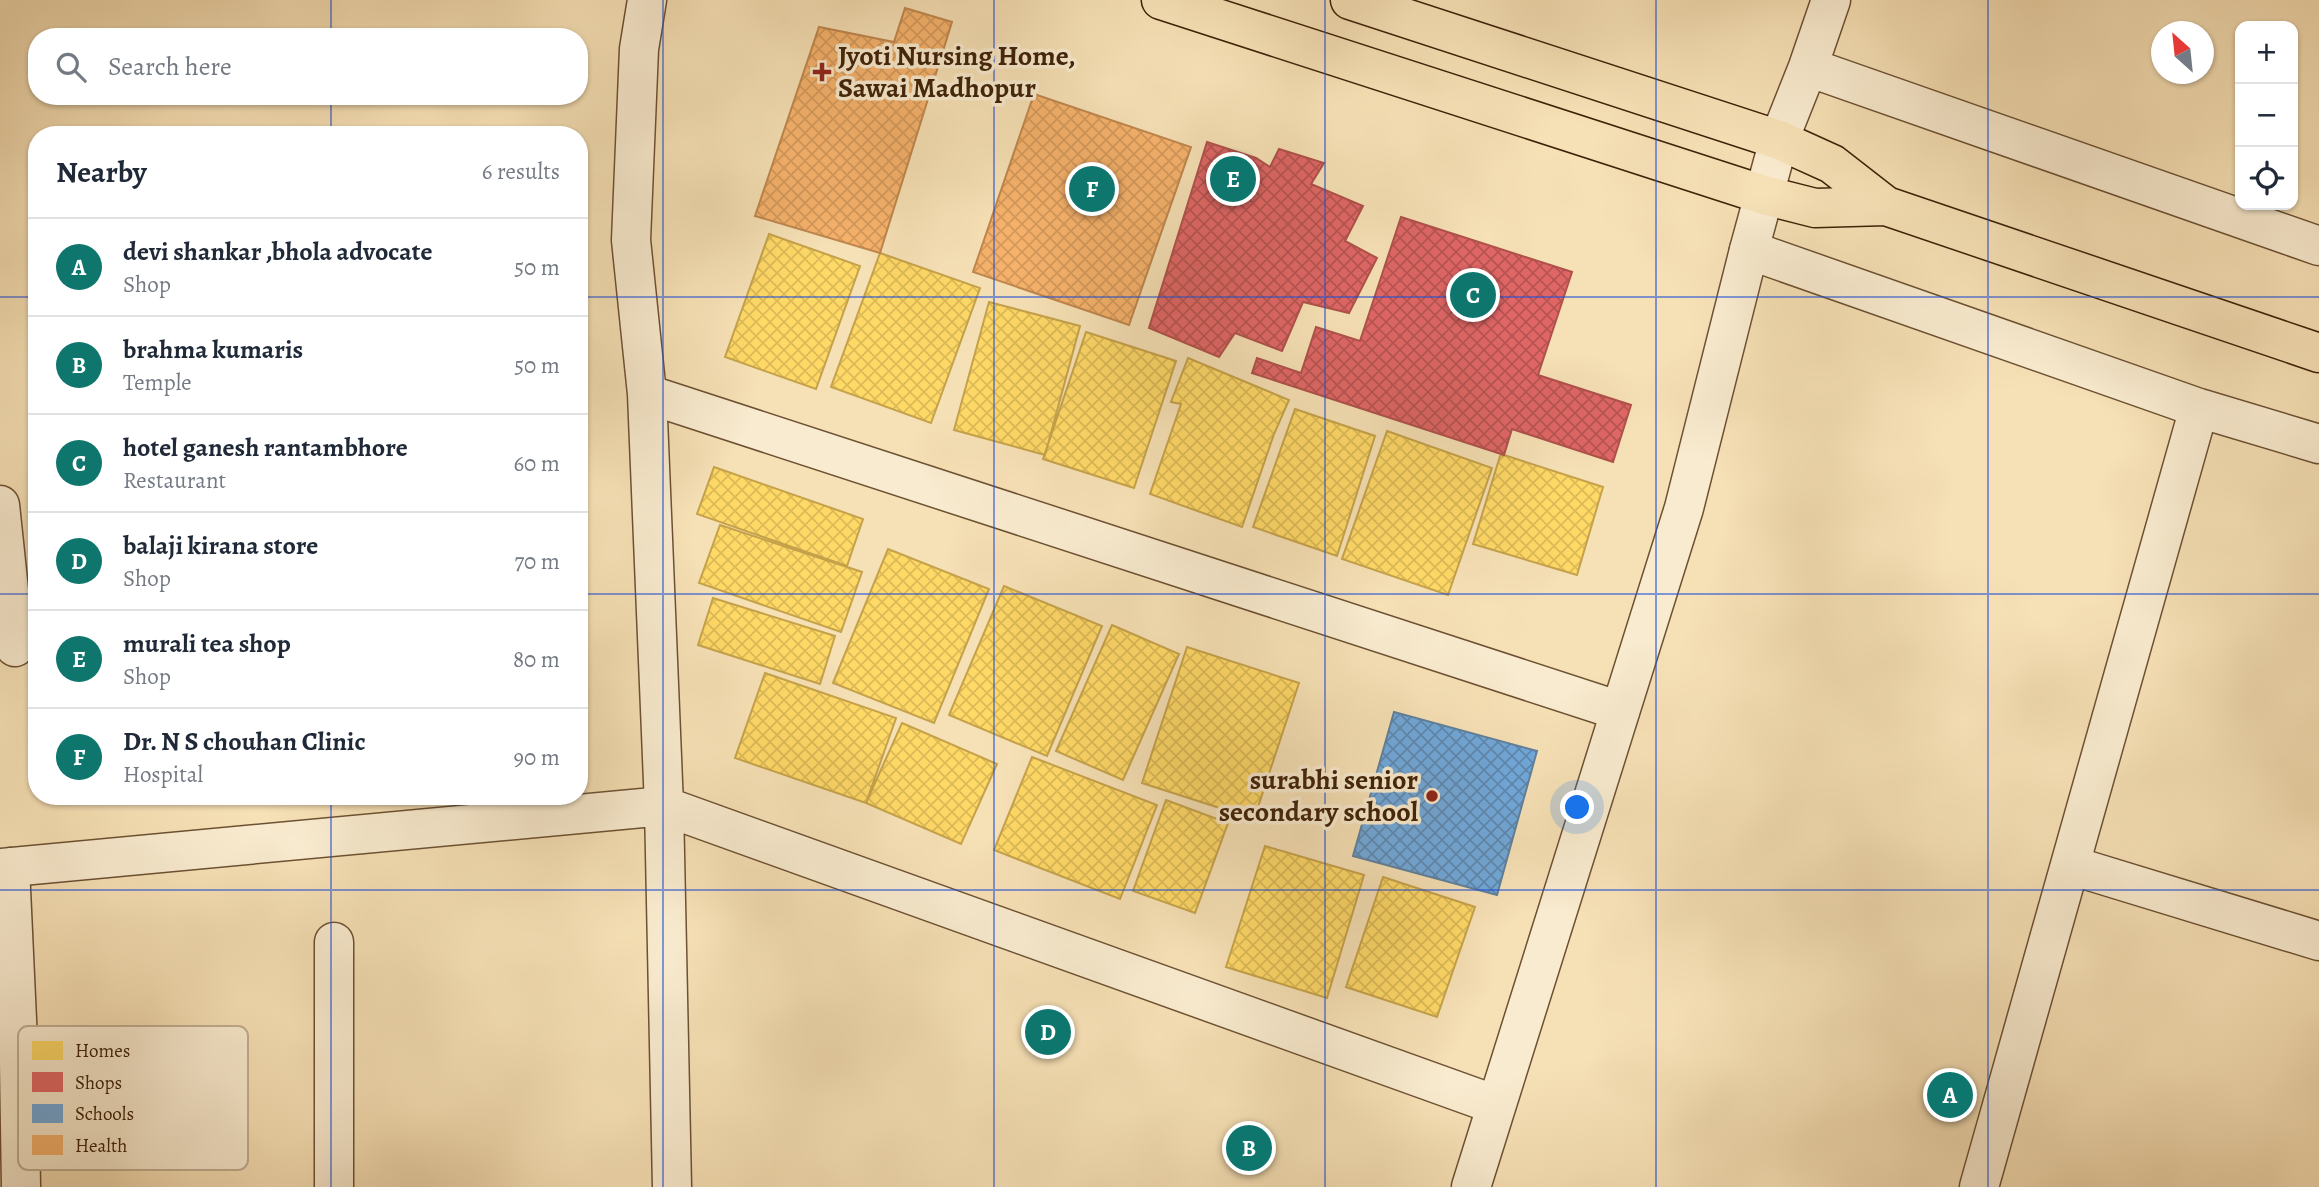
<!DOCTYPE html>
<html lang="en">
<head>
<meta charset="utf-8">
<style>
	body { margin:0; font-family:Alegreya,serif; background:#f2f2f3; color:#1f2937 }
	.controls { position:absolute; right:21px; top:21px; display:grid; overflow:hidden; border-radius:14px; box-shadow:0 2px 5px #0004 }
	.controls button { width:63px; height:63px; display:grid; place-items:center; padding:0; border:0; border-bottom:2px solid #e0e1e3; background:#fff; color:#1f2937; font:35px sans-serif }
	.compass { position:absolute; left:2151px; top:21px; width:63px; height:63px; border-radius:50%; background:#fff; box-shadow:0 2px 5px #0004; rotate:333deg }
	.you { position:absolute; left:1578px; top:808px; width:24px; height:24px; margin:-18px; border:5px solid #fff; border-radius:50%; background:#1a73e8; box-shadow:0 0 0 10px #1a73e833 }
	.badge { display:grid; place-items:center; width:46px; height:46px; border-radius:50%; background:#0f766e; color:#fff; font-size:23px; font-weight:700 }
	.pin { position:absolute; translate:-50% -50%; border:4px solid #fff; box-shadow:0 2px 7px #0006 }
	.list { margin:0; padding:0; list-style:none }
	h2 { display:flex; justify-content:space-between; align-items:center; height:91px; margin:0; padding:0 28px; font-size:30px }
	h2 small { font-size:23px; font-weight:400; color:#747a83 }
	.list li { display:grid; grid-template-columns:46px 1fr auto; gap:21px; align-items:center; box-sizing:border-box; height:98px; padding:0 28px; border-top:2px solid #e0e1e3 }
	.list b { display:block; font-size:26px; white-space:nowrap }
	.list p { margin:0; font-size:23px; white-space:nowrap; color:#747a83 }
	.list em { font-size:23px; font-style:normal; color:#747a83 }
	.icon { flex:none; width:38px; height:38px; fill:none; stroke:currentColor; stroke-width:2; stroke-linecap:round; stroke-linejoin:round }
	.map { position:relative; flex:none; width:2319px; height:1187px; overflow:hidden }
	.search { position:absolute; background:#fff; box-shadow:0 2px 5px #0004; left:28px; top:28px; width:560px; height:77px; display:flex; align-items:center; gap:18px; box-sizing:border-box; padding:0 24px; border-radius:28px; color:#747a83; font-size:26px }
	.panel { position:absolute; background:#fff; box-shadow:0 2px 5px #0004; left:28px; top:126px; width:560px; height:679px; border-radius:28px }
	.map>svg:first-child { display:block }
	.homes { fill:url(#homes-cross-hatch); stroke:#c5a24a; stroke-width:2 }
	.shops { fill:url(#shops-cross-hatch); stroke:#af514a; stroke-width:2 }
	.schools { fill:url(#schools-cross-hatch); stroke:#60809c; stroke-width:2 }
	.health { fill:url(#health-cross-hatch); stroke:#bf864d; stroke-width:2 }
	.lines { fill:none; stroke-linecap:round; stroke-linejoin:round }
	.minor-casing { stroke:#6c5132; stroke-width:41 }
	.tertiary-casing { stroke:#6c5132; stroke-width:41 }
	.trunk-casing { stroke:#3e2107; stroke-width:41 }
	.minor { stroke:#f9ebcf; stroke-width:38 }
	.tertiary { stroke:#f9ebcf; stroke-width:38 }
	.trunk { stroke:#f6e0b5; stroke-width:38 }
	.grid { fill:none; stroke:#1d4ed8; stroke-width:2; stroke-opacity:0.55 }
	.poi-dot { fill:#8f2418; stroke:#f9ebcf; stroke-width:2.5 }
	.labels { text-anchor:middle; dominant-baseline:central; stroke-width:7; stroke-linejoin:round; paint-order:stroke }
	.poi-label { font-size:28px; font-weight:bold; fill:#3e2107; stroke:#f9ebcf; text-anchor:start }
	.key { fill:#f9ebcf; stroke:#c1ae93; stroke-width:2 }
	.key-label { font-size:19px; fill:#3e2107 }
</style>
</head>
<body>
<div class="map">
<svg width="2319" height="1187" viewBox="0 0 2319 1187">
	<defs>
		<pattern id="homes-cross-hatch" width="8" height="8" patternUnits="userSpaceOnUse" patternTransform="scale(1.75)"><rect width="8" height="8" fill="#ffd966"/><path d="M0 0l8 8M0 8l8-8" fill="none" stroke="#dcba57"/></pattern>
		<pattern id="shops-cross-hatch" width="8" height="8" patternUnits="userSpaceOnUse" patternTransform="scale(1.75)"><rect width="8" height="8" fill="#e06666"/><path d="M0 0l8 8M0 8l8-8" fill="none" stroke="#b75452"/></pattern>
		<pattern id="schools-cross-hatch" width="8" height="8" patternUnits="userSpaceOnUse" patternTransform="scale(1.75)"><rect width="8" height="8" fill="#6fa8dc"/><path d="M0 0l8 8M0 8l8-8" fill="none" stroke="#5d88b0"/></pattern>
		<pattern id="health-cross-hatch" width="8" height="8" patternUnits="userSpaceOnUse" patternTransform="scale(1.75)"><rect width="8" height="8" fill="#f6b26b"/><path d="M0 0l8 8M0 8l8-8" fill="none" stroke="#d4995b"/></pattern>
	</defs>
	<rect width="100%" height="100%" fill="#f6e0b5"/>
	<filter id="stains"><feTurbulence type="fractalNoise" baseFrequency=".00286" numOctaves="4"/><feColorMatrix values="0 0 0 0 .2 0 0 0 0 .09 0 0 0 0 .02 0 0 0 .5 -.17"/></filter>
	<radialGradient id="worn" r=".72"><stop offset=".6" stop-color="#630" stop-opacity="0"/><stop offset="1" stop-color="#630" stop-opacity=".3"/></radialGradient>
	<path class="homes" d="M769 234 860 266 816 389 725 357Z
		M880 253 980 288 931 423 831 387Z
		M989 302 1080 326 1045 455 954 430Z
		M1086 332 1176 361 1134 488 1043 459Z
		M1188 358 1289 400 1274 434 1242 527 1150 494 1181 404 1171 402Z
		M1295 409 1375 436 1337 556 1253 527Z
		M1387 431 1492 468 1448 595 1342 559Z
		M1504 455 1603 487 1577 575 1473 544 1500 456Z
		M714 467 863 519 847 566 697 514Z
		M720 525 862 572 841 632 699 583Z
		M888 549 989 589 934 723 833 683Z
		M1004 586 1102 626 1047 756 949 715Z
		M713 598 835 636 820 684 698 645Z
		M1112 625 1179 654 1123 780 1056 751Z
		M1187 647 1299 683 1254 819 1142 783Z
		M765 673 896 718 866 803 735 758Z
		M902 723 997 764 961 844 866 803Z
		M1032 757 1157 805 1120 899 994 850Z
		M1166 800 1228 823 1195 913 1133 891Z
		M1265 846 1364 875 1327 998 1226 967Z
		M1383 877 1475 907 1437 1017 1346 987Z"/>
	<path class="shops" d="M1207 142 1256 158 1270 167 1279 149 1324 163 1311 184 1363 206 1345 241 1377 258 1349 313 1303 302 1282 351 1235 333 1219 357 1149 328Z
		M1401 217 1572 272 1538 375 1631 405 1613 462 1512 429 1504 455 1252 373 1257 358 1301 373 1316 327 1360 341Z"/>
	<path class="schools" d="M1394 712 1537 751 1497 895 1353 856Z"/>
	<path class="health" d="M905 8 952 22 880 253 755 216 819 27 894 42Z
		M1034 94 1191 147 1129 325 973 272Z"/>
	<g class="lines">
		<g class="minor-casing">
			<path id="minor" d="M647 0 639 49 631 240 647 394 664 806 1496 1105
				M1808 67 2319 246
				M1779 140 1808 67 1831 0
				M1749 250 2199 408 2319 444
				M647 394 1620 711
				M0 505 15 647
				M2070 865 2319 941
				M10 867 19 1063 21 1187
				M0 868 664 806 672 1187
				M334 942V1187
				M1979 1187 2199 408"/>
		</g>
		<g class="tertiary-casing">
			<path id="tertiary" d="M1471 1187 1684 508 1749 250 1779 140"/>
		</g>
		<g class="trunk-casing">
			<path id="trunk" d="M1161 0 1764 195 1815 208 1886 206
				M1350 0 1779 140 1832 164 1886 206 2319 353"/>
		</g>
		<use href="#minor" class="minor"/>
		<use href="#tertiary" class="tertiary"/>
		<use href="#trunk" class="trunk"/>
	</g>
	<path class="grid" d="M331 0V37M663 0V1187M994 0V1187M1325 0V1187M1656 0V1187M1988 0V1187M331 96V135M0 297H37M579 297H2319M0 594H37M579 594H2319M331 796V1187M0 890H2319"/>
	<g class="poi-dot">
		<path d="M818.5 61.5h7v7h7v7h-7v7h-7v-7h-7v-7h7z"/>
		<circle cx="1432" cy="796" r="7"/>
	</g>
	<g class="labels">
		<g class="poi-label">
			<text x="838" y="56">Jyoti Nursing Home,<tspan x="838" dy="32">Sawai Madhopur</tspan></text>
			<text x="1418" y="780" text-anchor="end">surabhi senior<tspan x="1418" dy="32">secondary school</tspan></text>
		</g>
	</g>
	<rect x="18" y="1026" width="230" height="144" rx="10" class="key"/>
	<rect x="32" y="1041" width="31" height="19" fill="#ffd966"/>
	<rect x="32" y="1072" width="31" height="20" fill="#e06666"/>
	<rect x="32" y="1104" width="31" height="19" fill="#6fa8dc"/>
	<rect x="32" y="1135" width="31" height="20" fill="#f6b26b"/>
	<g class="key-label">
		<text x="75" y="1057">Homes</text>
		<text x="75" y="1089">Shops</text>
		<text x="75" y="1120">Schools</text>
		<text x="75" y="1152">Health</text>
	</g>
	<rect width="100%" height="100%" filter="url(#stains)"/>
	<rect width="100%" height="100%" fill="url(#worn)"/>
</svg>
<div class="controls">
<button>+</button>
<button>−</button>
<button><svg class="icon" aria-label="locate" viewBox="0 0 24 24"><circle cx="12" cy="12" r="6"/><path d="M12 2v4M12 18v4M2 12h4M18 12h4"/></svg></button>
</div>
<svg class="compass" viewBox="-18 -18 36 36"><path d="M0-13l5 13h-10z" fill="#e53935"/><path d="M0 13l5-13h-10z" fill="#747a83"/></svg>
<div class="you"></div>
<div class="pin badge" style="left:1950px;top:1095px">A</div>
<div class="pin badge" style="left:1249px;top:1148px">B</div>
<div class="pin badge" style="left:1473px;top:295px">C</div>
<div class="pin badge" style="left:1048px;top:1032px">D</div>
<div class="pin badge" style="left:1233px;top:179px">E</div>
<div class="pin badge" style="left:1092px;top:189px">F</div>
<div class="search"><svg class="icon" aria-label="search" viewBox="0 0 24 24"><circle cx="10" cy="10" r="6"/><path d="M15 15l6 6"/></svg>Search here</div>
<section class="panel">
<h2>Nearby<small>6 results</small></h2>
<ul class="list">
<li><span class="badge">A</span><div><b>devi shankar ,bhola advocate</b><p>Shop</p></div><em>50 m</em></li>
<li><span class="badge">B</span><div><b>brahma kumaris</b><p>Temple</p></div><em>50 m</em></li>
<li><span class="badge">C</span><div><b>hotel ganesh rantambhore</b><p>Restaurant</p></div><em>60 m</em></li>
<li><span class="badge">D</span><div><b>balaji kirana store</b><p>Shop</p></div><em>70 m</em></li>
<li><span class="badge">E</span><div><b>murali tea shop</b><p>Shop</p></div><em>80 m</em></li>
<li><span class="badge">F</span><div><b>Dr. N S chouhan Clinic</b><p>Hospital</p></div><em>90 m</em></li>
</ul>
</section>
</div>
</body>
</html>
